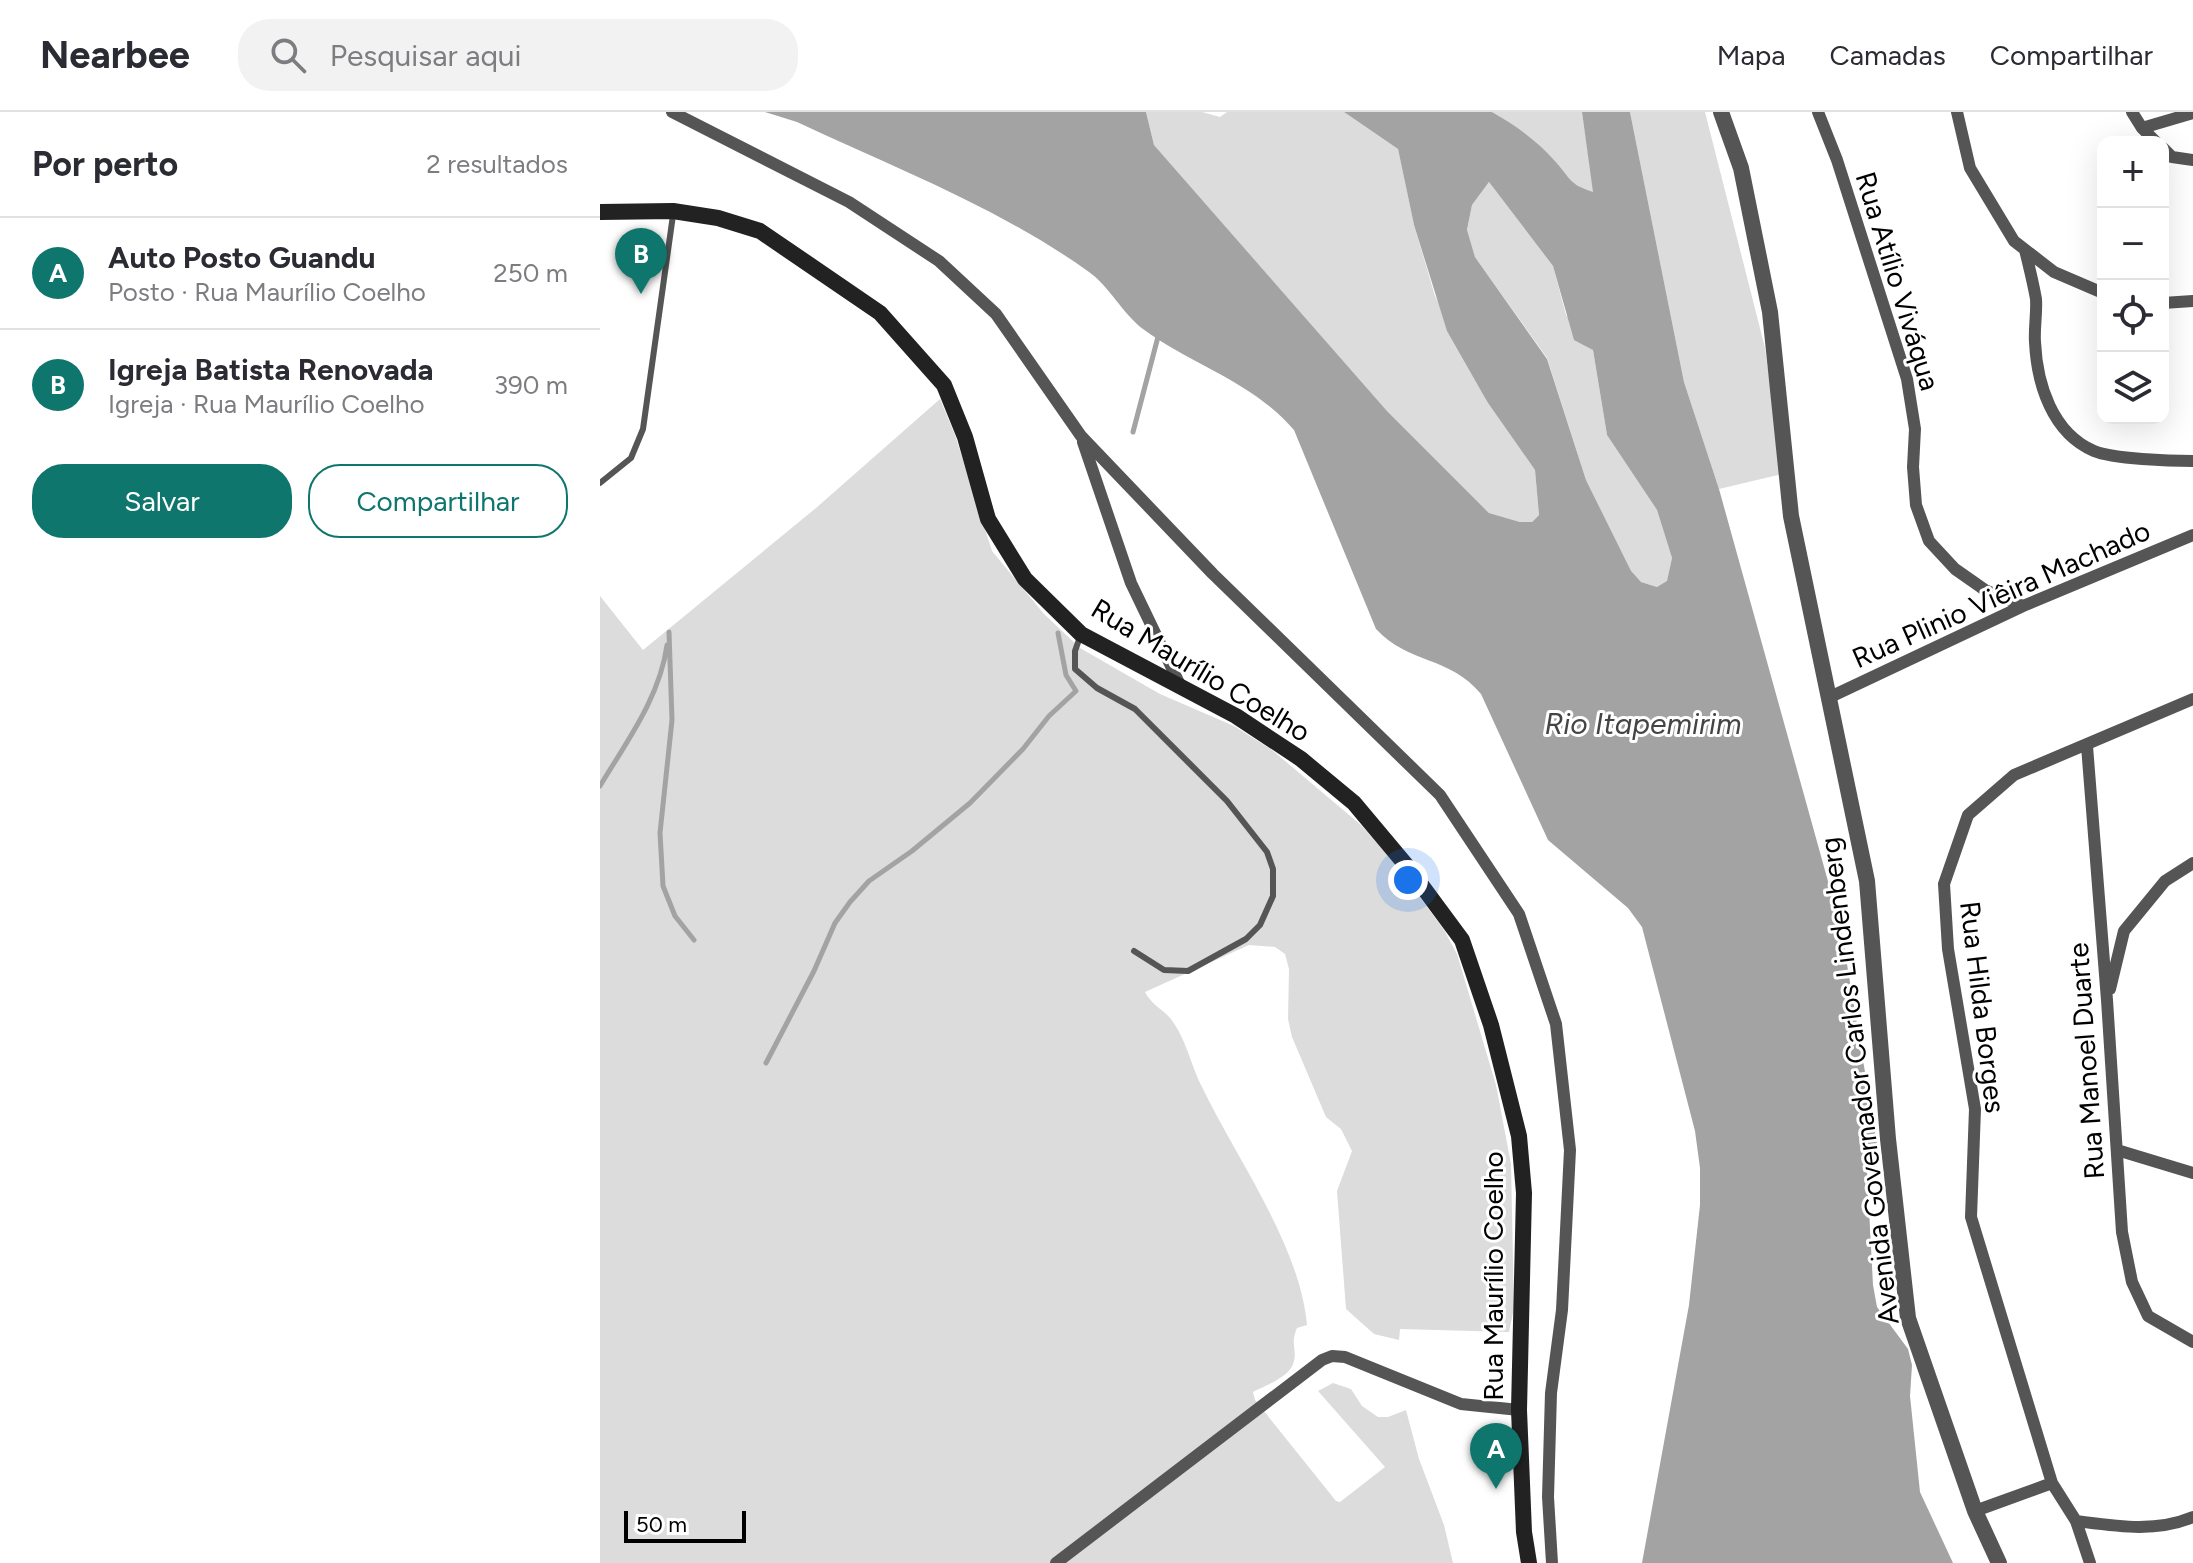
<!DOCTYPE html>
<html lang="pt">
<head>
<meta charset="utf-8">
<style>
	body { margin:0; font-family:Figtree,sans-serif; background:#f2f2f3; color:#2b2b33 }
	.controls { position:absolute; right:24px; top:24px; display:grid; overflow:hidden; border-radius:16px; box-shadow:0 8px 32px #0002 }
	.controls button { width:72px; height:72px; display:grid; place-items:center; padding:0; border:0; border-bottom:2px solid #e1e1e2; background:#fff; color:#2b2b33; font:40px sans-serif }
	.scale { position:absolute; left:24px; bottom:20px; width:122px; box-sizing:border-box; padding-left:8px; border:4px solid #000; border-top:0; font-size:22px; line-height:28px; white-space:nowrap; color:#000; -webkit-text-stroke:6px #fff; paint-order:stroke }
	.you { position:absolute; left:808px; top:768px; width:28px; height:28px; margin:-20px; border:6px solid #fff; border-radius:50%; background:#1a73e8; box-shadow:0 0 0 12px #1a73e833 }
	.badge { display:grid; place-items:center; width:52px; height:52px; border-radius:50%; background:#0f766e; color:#fff; font-size:26px; font-weight:700 }
	.pin { position:absolute; translate:-50% -66px; filter:drop-shadow(0 2px 4px #0008) }
	.pin::after { content:''; position:absolute; top:42px; width:28px; height:24px; background:inherit; clip-path:polygon(0 0,100% 0,50% 100%) }
	.list { margin:0; padding:0; list-style:none }
	h2 { display:flex; justify-content:space-between; align-items:center; height:104px; margin:0; padding:0 32px; font-size:34px }
	h2 small { font-size:26px; font-weight:400; color:#7c7c81 }
	.list li { display:grid; grid-template-columns:52px 1fr auto; gap:24px; align-items:center; box-sizing:border-box; height:112px; padding:0 32px; border-top:2px solid #e1e1e2 }
	.list b { display:block; font-size:30px; white-space:nowrap }
	.list p { margin:0; font-size:26px; white-space:nowrap; color:#7c7c81 }
	.list em { font-size:26px; font-style:normal; color:#7c7c81 }
	.actions { display:flex; gap:16px; padding:24px 32px }
	.actions a { flex:1; padding:18px 0; border:2px solid #0f766e; border-radius:32px; text-align:center; font-size:28px; color:#0f766e }
	.actions .main { background:#0f766e; color:#fff }
	.icon { flex:none; width:44px; height:44px; fill:none; stroke:currentColor; stroke-width:2; stroke-linecap:round; stroke-linejoin:round }
	.map { position:relative; flex:none; width:1593px; height:1451px; overflow:hidden }
	header { display:flex; align-items:center; gap:48px; box-sizing:border-box; height:112px; padding:0 40px; background:#fff; border-bottom:2px solid #e1e1e2 }
	header strong { font-size:38px }
	nav { display:flex; gap:44px; margin-inline-start:auto; font-size:28px }
	.search { width:560px; height:72px; background:#f2f2f3; display:flex; align-items:center; gap:20px; box-sizing:border-box; padding:0 28px; border-radius:32px; color:#7c7c81; font-size:30px }
	main { display:flex }
	aside { flex:1; background:#fff }
	.map>svg:first-child { display:block }
	.green { fill:#dcdcdc }
	.water { fill:#a3a3a3; fill-rule:evenodd }
	.lines { fill:none; stroke-linecap:round; stroke-linejoin:round }
	.stream { stroke:#a3a3a3; stroke-width:5 }
	.service { stroke:#555; stroke-width:6 }
	.minor { stroke:#555; stroke-width:12 }
	.tertiary { stroke:#555; stroke-width:16 }
	.secondary { stroke:#222; stroke-width:16 }
	.labels { text-anchor:middle; dominant-baseline:central; stroke-width:6; stroke-linejoin:round; paint-order:stroke }
	.street-label { font-size:28px; fill:#000; stroke:#fff }
	.water-label { font-size:30px; font-style:italic; fill:#444; stroke:#fff }
</style>
</head>
<body>
<header>
<strong>Nearbee</strong>
<div class="search"><svg class="icon" aria-label="search" viewBox="0 0 24 24"><circle cx="10" cy="10" r="6"/><path d="M15 15l6 6"/></svg>Pesquisar aqui</div>
<nav><a>Mapa</a><a>Camadas</a><a>Compartilhar</a></nav>
</header>
<main>
<aside>
<h2>Por perto<small>2 resultados</small></h2>
<ul class="list">
<li><span class="badge">A</span><div><b>Auto Posto Guandu</b><p>Posto · Rua Maurílio Coelho</p></div><em>250 m</em></li>
<li><span class="badge">B</span><div><b>Igreja Batista Renovada</b><p>Igreja · Rua Maurílio Coelho</p></div><em>390 m</em></li>
</ul>
<div class="actions"><a class="main">Salvar</a><a>Compartilhar</a></div>
</aside>
<div class="map">
<svg width="1593" height="1451" viewBox="0 0 1593 1451">
	<rect width="100%" height="100%" fill="#fff"/>
	<path class="green" d="M546 0H602L620 5 627 0H744L798 37 814 113 835 184 888 291 935 358 939 403 932 410H920L889 401 787 299 554 33Z
		M892 0H982L994 81C966 71 971 65 952 46 934 28 914 12 892 0Z
		M1030 0H1105L1165 236 1182 362 1119 377 1084 270Z
		M889 70 953 154 966 203 993 238 1007 323 1057 398 1072 446 1067 470 1057 475 1041 470 1031 460 986 368 947 246 875 145 867 119 872 93Z
		M340 287 355 323 392 439 444 502 480 536 560 582 634 614 672 638 761 713 796 753 844 818 857 842 896 973 911 1052 914 1196 909 1220 800 1217 799 1228 774 1222 746 1197 737 1079 752 1039 741 1017 726 1005 692 925 688 907 689 857 685 842 675 835 649 833 545 880C551 892 562 897 570 906 585 924 591 953 601 973 636 1046 700 1133 707 1213L697 1216C690 1232 697 1236 694 1249 691 1265 666 1273 653 1280L655 1288 736 1389 740 1390 785 1355 718 1279 733 1271 751 1277 762 1294 778 1305H788L806 1298 819 1347 844 1413 853 1451H0V484L43 538 216 396Z"/>
	<path class="water" d="M165 0H546L554 33 787 299 889 401 920 410H932L939 403 935 358 888 291 847 219 814 113 798 37 744 0H892C914 12 937 29 954 48 971 66 968 72 993 80L982 0H1030L1084 270 1119 377 1241 816 1278 1038 1270 1037 1271 1058 1267 1059 1273 1173 1277 1195 1308 1237 1312 1253 1310 1284 1320 1380 1353 1451H1042L1089 1193 1100 1093V1056L1095 1019 1042 815 1028 796 948 728 881 582C850 544 808 552 776 517L694 318C653 270 592 253 543 217 522 201 510 175 489 160 400 96 295 56 197 10ZM889 70 953 154 974 228 993 238 1007 323 1057 398 1072 446 1067 469 1057 475 1041 470 1031 459 986 368 947 247 875 145 867 118 872 93Z"/>
	<g class="lines">
		<path class="stream" d="M533 320 559 221
			M69 520 72 608 60 721 63 774 75 804 94 828
			M0 674C27 629 60 585 67 533
			M166 951 214 859 235 811 250 790 269 769 312 739 370 691 423 637 449 604 476 579 466 563 458 521"/>
		<path class="service" d="M0 371 31 346 43 317 73 103
			M481 522 475 539V557L497 576 535 597 627 689 667 740 673 757V784L660 813 646 827 588 859 564 858 534 839"/>
		<path class="minor" d="M72 0 249 90 339 149 396 202 481 324 613 462 840 683 919 802 956 912 970 1038 962 1198 951 1281 948 1385 952 1451
			M1218 0 1237 48 1307 267 1315 317 1313 355 1316 393 1329 429 1355 457 1385 478 1423 494
			M1357 0 1370 56 1414 129 1454 160 1503 181
			M1532 0 1542 16 1556 30
			M1542 16 1593 1
			M1563 36 1572 45 1593 48
			M1425 138C1429 154 1433 170 1436 187 1437 201 1434 216 1435 230 1437 272 1452 321 1494 339 1513 347 1571 349 1593 349
			M1563 191 1593 189
			M483 330 531 471 581 575
			M1228 586 1423 494 1593 423
			M1487 634 1507 888 1522 1120 1532 1170 1548 1204 1593 1230
			M1510 877 1524 819 1565 769 1593 751
			M1517 1038 1593 1061
			M1375 1399 1452 1371
			M1476 1409C1515 1414 1555 1421 1593 1405
			M456 1451 722 1248 732 1244 745 1245 861 1292 919 1298
			M1490 1451 1476 1409 1452 1371 1371 1105 1375 997 1348 837 1344 772 1368 703 1414 663 1593 587"/>
		<path class="tertiary" d="M1121 0 1141 56 1170 200 1191 404 1267 769 1288 1027 1308 1206 1375 1399 1399 1451"/>
		<path class="secondary" d="M0 100 73 99 118 106 160 119 280 201 344 273 365 325 388 407 425 467 481 522 636 604 701 647 754 691 811 759 862 828 891 913 919 1024 924 1081 919 1298 924 1420 929 1451"/>
	</g>
	<g class="labels">
		<g class="street-label">
			<text transform="translate(1298 169) rotate(73)">Rua Atílio Viváqua</text>
			<text transform="translate(1401 482) rotate(-24)">Rua Plinio Viêira Machado</text>
			<text transform="translate(601 558) rotate(31)">Rua Maurílio Coelho</text>
			<text transform="translate(1383 895) rotate(83)">Rua Hilda Borges</text>
			<text transform="translate(1486 949) rotate(-94)">Rua Manoel Duarte</text>
			<text transform="translate(1259 969) rotate(-97)">Avenida Governador Carlos Lindenberg</text>
			<text transform="translate(893 1164) rotate(-90)">Rua Maurílio Coelho</text>
		</g>
		<g class="water-label">
			<text x="1043" y="611">Rio Itapemirim</text>
		</g>
	</g>
</svg>
<div class="controls">
<button>+</button>
<button>−</button>
<button><svg class="icon" aria-label="locate" viewBox="0 0 24 24"><circle cx="12" cy="12" r="6"/><path d="M12 2v4M12 18v4M2 12h4M18 12h4"/></svg></button>
<button><svg class="icon" aria-label="layers" viewBox="0 0 24 24"><path d="M12 4l9 5-9 5-9-5zM3 14l9 5 9-5"/></svg></button>
</div>
<div class="scale">50 m</div>
<div class="you"></div>
<div class="pin badge" style="left:896px;top:1377px">A</div>
<div class="pin badge" style="left:41px;top:182px">B</div>
</div>
</main>
</body>
</html>
